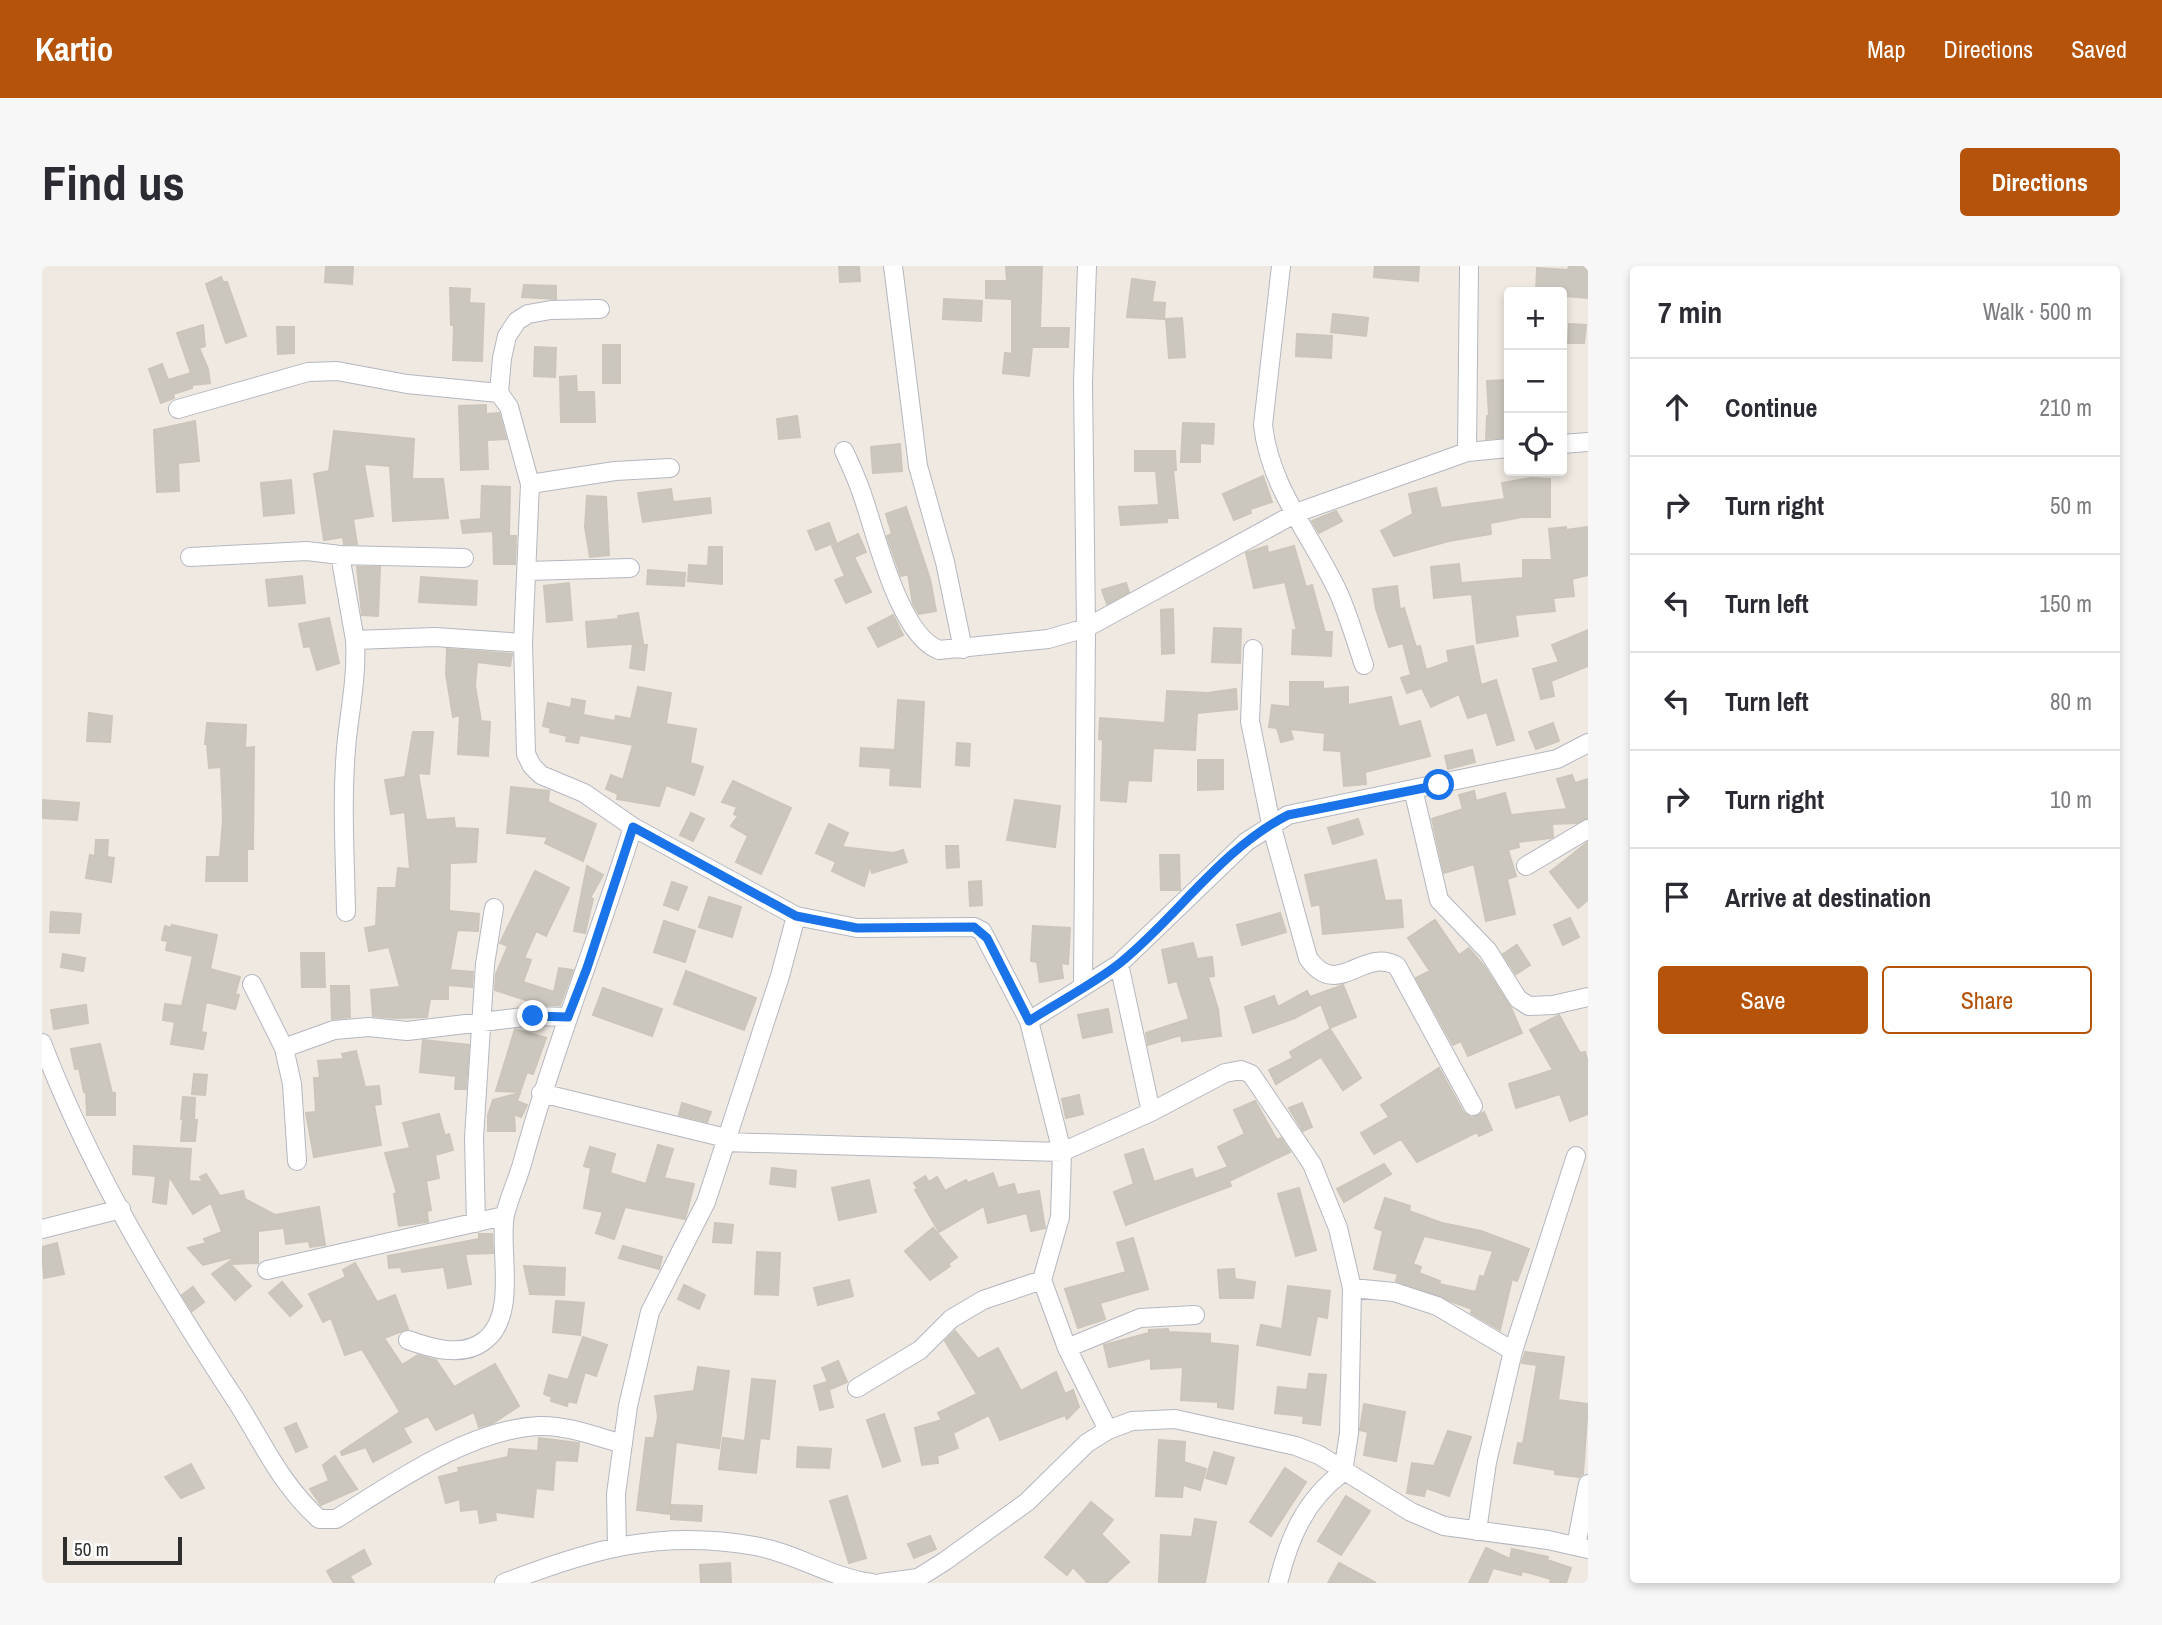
<!DOCTYPE html>
<html lang="en">
<head>
<meta charset="utf-8">
<style>
	body { margin:0; font-family:"Archivo Narrow",sans-serif; background:#f7f7f7; color:#2b2b33 }
	.controls { position:absolute; right:21px; top:21px; display:grid; overflow:hidden; border-radius:7px; box-shadow:0 4px 10px #0003 }
	.controls button { width:63px; height:63px; display:grid; place-items:center; padding:0; border:0; border-bottom:2px solid #e1e1e2; background:#fff; color:#2b2b33; font:35px sans-serif }
	.scale { position:absolute; left:21px; bottom:18px; width:119px; box-sizing:border-box; padding-left:7px; border:4px solid #2e2e2e; border-top:0; font-size:19px; line-height:24px; white-space:nowrap; color:#2e2e2e; -webkit-text-stroke:5px #fff; paint-order:stroke }
	.stop { position:absolute; width:21px; height:21px; margin:-16px; border:5px solid #1a73e8; border-radius:50%; background:#fff }
	.stop.end { background:#1a73e8; border-color:#fff; box-shadow:0 2px 7px #0008 }
	.list { margin:0; padding:0; list-style:none }
	h2 { display:flex; justify-content:space-between; align-items:center; height:91px; margin:0; padding:0 28px; font-size:30px }
	h2 small { font-size:23px; font-weight:400; color:#7c7c81 }
	.list li { display:grid; grid-template-columns:46px 1fr auto; gap:21px; align-items:center; box-sizing:border-box; height:98px; padding:0 28px; border-top:2px solid #e1e1e2 }
	.list b { display:block; font-size:26px; white-space:nowrap }
	.list em { font-size:23px; font-style:normal; color:#7c7c81 }
	.actions { display:flex; gap:14px; padding:21px 28px }
	.actions a { flex:1; padding:16px 0; border:2px solid #b45309; border-radius:7px; text-align:center; font-size:24px; color:#b45309 }
	.actions .main { background:#b45309; color:#fff }
	.icon { flex:none; width:38px; height:38px; fill:none; stroke:currentColor; stroke-width:2; stroke-linecap:round; stroke-linejoin:round }
	.map { position:relative; flex:none; width:1546px; height:1317px; overflow:hidden; border-radius:7px }
	header { display:flex; align-items:center; gap:42px; box-sizing:border-box; height:98px; padding:0 35px; background:#b45309; color:#fff }
	header strong { font-size:33px }
	nav { display:flex; gap:38px; margin-inline-start:auto; font-size:24px }
	.intro { display:flex; align-items:center; justify-content:space-between; box-sizing:border-box; height:168px; padding:0 42px }
	h1 { margin:0; font-size:49px }
	.button { padding:18px 32px; border-radius:7px; background:#b45309; color:#fff; font-size:24px; font-weight:700 }
	main { display:flex; gap:42px; padding:0 42px }
	aside { flex:1; background:#fff; border-radius:7px; box-shadow:0 4px 10px #0003 }
	.map>svg:first-child { display:block }
	.building { fill:#cbc7bf; stroke:#cbc5ba; stroke-width:2; fill-rule:evenodd }
	.lines { fill:none; stroke-linecap:round; stroke-linejoin:round }
	.street-casing { stroke:#b4b7c1; stroke-width:20 }
	.street { stroke:#fff; stroke-width:18 }
	.route { stroke:#1a73e8; stroke-width:9 }
</style>
</head>
<body>
<header>
<strong>Kartio</strong>
<nav><a>Map</a><a>Directions</a><a>Saved</a></nav>
</header>
<div class="intro"><h1>Find us</h1><a class="button">Directions</a></div>
<main>
<div class="map">
<svg width="1546" height="1317" viewBox="0 0 1546 1317">
	<rect width="100%" height="100%" fill="#efe9e1"/>
	<path class="building" d="M284 0 311 1 310 18 283 16Z
		M797 0H817L818 15 798 16Z
		M964 0H1000L998 62H1027L1026 81H990L987 110 961 107 963 87 970 88V33L944 32V15H965Z
		M1333 0H1377L1376 15 1332 11Z
		M1527 0H1546V32L1525 30V26H1494L1495 2 1526 4Z
		M179 11 181 16H185L204 70 184 77 164 18Z
		M1090 13 1113 16 1110 36 1123 37 1122 53 1085 51Z
		M482 19 514 20V33L480 31Z
		M408 22 428 23 427 37 442 38 440 95 411 94 412 59H409Z
		M902 33 940 35 939 55 901 53Z
		M1291 48 1326 52 1324 70 1289 66Z
		M1140 52 1143 91 1127 92 1124 53Z
		M1527 58 1544 59 1542 77H1526Z
		M161 59 163 80 157 82 166 103 168 117 150 119V122L131 128 132 132 119 137 107 103 120 98 126 114 149 107 135 67Z
		M235 61H252V87L236 88Z
		M1255 68 1290 70 1289 92 1254 90Z
		M561 79H578V117H561Z
		M493 81 514 82 513 111 492 110Z
		M534 110 535 126H552L553 156H519L518 111Z
		M1467 114V171L1444 173 1445 150H1447L1445 115Z
		M444 139V148L457 147 464 173 445 174 446 203 419 204 417 140Z
		M755 150 758 171 737 173 735 153Z
		M153 155 157 195 136 197 137 225 115 226 112 164Z
		M1141 157 1172 158 1171 178 1158 177V196H1139Z
		M292 165 372 173 370 213H401L406 252 351 255 348 200 322 198 331 250 311 253 315 278H302L301 271 282 274 272 208 287 205Z
		M858 178 860 205 831 207 829 181Z
		M1093 185H1133L1134 204H1131L1136 252H1125V256L1079 259 1077 241 1117 239 1114 205H1093Z
		M1221 210 1230 236 1208 243 1209 247 1192 254 1181 228Z
		M1489 212 1508 213V251H1480L1448 257 1449 268 1407 275 1352 290 1339 265 1371 248 1367 228 1394 222 1399 242 1463 233 1460 217Z
		M249 214 252 247 222 250 219 217Z
		M440 220 468 221 467 270H474L473 298H452L451 265 421 267 419 255 439 253Z
		M629 223 631 236 668 232 669 247 601 256 596 227Z
		M545 230 564 231 567 289 548 291 543 261Z
		M864 241 888 313 894 345 877 348 871 338 866 308 859 310 845 270 850 268 844 248Z
		M1294 245 1300 255 1277 267 1270 255Z
		M787 257 794 276 774 284 766 265Z
		M1524 261V264L1546 261V309L1530 313 1532 330 1511 332 1513 345 1473 349 1476 370 1435 377 1430 328 1392 332 1389 301 1417 298 1419 317 1481 312V294H1510L1507 263Z
		M816 268 824 286 812 291 829 326 804 337 793 314 803 310 790 280Z
		M1225 280 1226 287 1252 280 1264 321 1270 319 1283 366H1290L1289 390 1250 388 1251 364 1255 365 1243 316 1212 322 1204 287Z
		M667 281H680V318L646 315 647 299 666 300Z
		M315 301H338L336 350 320 349Z
		M606 304 643 307 642 320 605 318Z
		M260 310 263 337 227 340 224 314Z
		M379 311 435 315 434 339 377 336Z
		M527 317 530 354 505 356 502 320Z
		M1084 317 1087 326 1065 338 1060 324Z
		M1355 320 1358 344 1362 342 1374 381 1378 380 1384 404 1407 396 1405 385 1431 380 1439 419 1454 414 1472 474 1455 479 1445 446 1426 452 1417 428 1389 441 1380 422 1365 427 1359 412 1369 409 1361 377 1347 381 1334 343 1331 323Z
		M1131 343 1132 387 1120 388 1119 344Z
		M596 347 601 377 546 381 544 356 577 353 576 350Z
		M851 349 861 369 836 381 826 362Z
		M287 352 297 397 275 404 268 380 262 381 257 358Z
		M1172 362 1199 363 1198 397 1170 396Z
		M1546 364V400L1509 415 1512 430 1499 433 1491 403 1517 396 1510 379Z
		M591 378 605 379 602 404 588 402Z
		M405 383 470 388 468 400 435 396 433 420 439 455 448 456 446 490 416 488 418 449 411 451 404 408Z
		M1248 416H1281V423L1306 421V439L1349 431 1357 461 1378 455 1388 490 1323 506 1324 518 1302 520 1299 485 1282 484 1283 467 1248 463 1251 473 1239 476 1235 462 1227 461 1230 439 1248 441Z
		M596 421 629 427 624 458 654 463 648 497 661 501 652 529 624 519 617 540 575 533 576 528 564 523 569 509 581 514 591 479 538 469 536 477 524 475 525 470 508 466 509 462 501 460 506 437 529 442 530 433 543 435 541 449 573 455 574 450 589 453Z
		M1194 423 1195 443 1155 447 1153 484 1111 482 1109 515 1086 514 1084 536 1059 534 1061 474 1057 473 1058 452 1123 457 1125 425 1166 427Z
		M856 434 882 436 878 521 848 519 849 502 818 500 819 482 853 484Z
		M47 447 70 450 68 476 45 475Z
		M165 457 204 459 203 482 212 481 211 583H205V615H164L165 591H178L181 553 179 501 167 502 165 478H163Z
		M1511 457 1517 475 1494 483 1487 466Z
		M371 466H391L387 508 376 507 384 554 412 552 413 562 436 563 434 596 408 597 407 645 437 648 436 665 415 664 408 704 431 706 430 721 406 719V733H388L385 751 353 752 331 750 329 724 358 721 347 681 327 685 323 662 334 660 336 622H354L356 602 368 603 363 546 349 548 343 514 363 511Z
		M915 477 928 478 927 500 914 499Z
		M1430 484 1433 496 1406 503 1403 490Z
		M1156 494H1181V523L1156 524Z
		M1530 509 1533 517 1546 513V552L1535 557 1510 558 1511 571 1508 572 1476 576 1477 581 1466 584 1474 610 1465 613 1473 648 1444 655 1432 598 1402 607 1390 553 1421 543 1417 529 1432 525 1434 535 1463 527 1469 549 1525 543 1515 513Z
		M691 515 749 542 719 608 694 596 706 570 689 560 696 550 692 548 695 541 680 536Z
		M469 521 507 525 506 536 554 558 541 595 503 577 506 571 465 567Z
		M0 534 37 537 35 554 0 552Z
		M973 534 1018 540 1013 581 965 574Z
		M649 547 662 553 651 575 638 569Z
		M1316 553 1321 568 1291 578 1286 562Z
		M787 558 806 567 800 581 852 587 861 584 865 596 830 607 828 599 822 620 790 605 794 596 774 587Z
		M54 574H66L65 591 72 592 69 616 44 612 48 589 53 590Z
		M1546 576V634L1536 642 1508 606Z
		M904 580H916L917 601 905 602Z
		M1118 589H1137L1138 624H1119Z
		M1334 594 1343 635 1359 634 1361 661 1281 668 1278 638 1270 640 1263 609Z
		M545 600 561 609 548 632 551 633 543 667 532 665Z
		M493 605 527 622 504 670 494 665 482 692 489 694 481 716 512 726 517 702 531 704 518 739H499L453 724 454 708 466 680 458 677Z
		M939 615 940 639 928 640 927 616Z
		M630 616 645 621 636 644 622 639Z
		M667 631 699 641 690 671 657 661Z
		M9 646 39 648 37 667 8 666Z
		M1238 647 1244 666 1200 679 1195 659Z
		M1528 652 1537 671 1521 679 1512 659Z
		M1393 654 1417 689 1427 682 1442 700 1469 742 1480 767 1426 790 1419 775 1411 779 1374 712 1388 705 1366 672Z
		M622 655 653 665 643 696 612 686Z
		M130 659 175 669 168 703 198 711 193 728 197 729 193 743 164 736 159 766 164 767 161 783 129 778 133 756 121 754 123 738 140 740 151 690 124 684 126 675 120 674 123 660 129 662Z
		M991 660 1028 662 1026 698 1019 697 1021 712 998 716 995 696 989 695Z
		M1151 677 1155 693 1170 691 1172 710 1166 711 1176 743 1179 770 1140 775 1139 769 1106 779 1104 767 1147 753 1135 715 1127 717 1120 684Z
		M1475 679 1488 699 1474 708 1461 688Z
		M259 687H282L283 721H260Z
		M21 688 43 692 41 705 19 701Z
		M644 705 714 732 702 764 632 738Z
		M1301 719 1314 751 1288 762 1279 738 1253 752 1211 767 1203 741 1232 730 1236 741 1265 725 1268 731Z
		M289 720H307L308 751 290 753Z
		M561 722 620 743 610 770 551 749Z
		M44 739 46 757 12 763 9 744Z
		M1066 743 1070 766 1041 772 1036 749Z
		M1517 749 1538 787 1543 786 1546 797V848L1528 855 1518 828 1474 842 1467 818 1511 804 1488 764Z
		M473 763 504 772 491 808 485 806 478 826 454 825Z
		M1288 763 1319 812 1301 824 1279 791 1234 818 1227 804 1251 792 1248 786Z
		M381 774 427 779 424 823H413L414 810 378 806Z
		M58 778 70 827H73V849H45L44 825 42 826 37 802 33 803 29 783Z
		M314 785 323 821 337 820 339 838 332 839 339 879 272 891 264 847 274 846 272 812H278L276 795 302 793 300 788Z
		M1397 802 1421 846 1430 852 1442 846 1450 864 1437 870 1435 866 1375 896 1359 873 1332 888 1319 867 1347 851 1339 839Z
		M152 808 165 809 163 829 150 828Z
		M478 827 475 835 485 839 479 851 472 848 473 865H446V849L451 834Z
		M1037 829 1041 848 1024 852 1020 833Z
		M141 831 153 832 152 854 139 853Z
		M1213 835 1235 874 1239 872 1248 886 1187 915 1189 920 1084 959 1072 926 1092 918 1083 889 1101 883 1112 916 1150 903 1153 913 1186 901 1176 881 1203 868 1192 844Z
		M640 837 669 846 665 856 637 849Z
		M1260 837 1270 861 1261 865 1247 842Z
		M397 848 403 870 407 868 411 884 393 889 397 912 384 915 389 944 385 945 386 956 357 960 352 928 355 927 343 887 368 882 361 857Z
		M141 853 155 854 153 875H139Z
		M616 879 631 883 622 912 652 918 643 953 583 941 572 973 554 967 561 946 542 942 549 902 542 900 548 881 573 888 568 907 604 918Z
		M92 880 149 883 147 915 161 916 158 911 164 908 178 930 201 925 203 933 233 949 277 941 283 979 268 981 267 975 244 978 242 962 216 965V997L188 998 209 1020 193 1034 170 1008 195 990 161 999 146 982 164 977 162 973 180 966 169 937 151 948 127 910 124 938 111 936 114 910 91 908Z
		M1342 898 1349 908 1302 936 1295 923Z
		M730 902 754 905 753 921 728 918Z
		M951 907 956 922 972 918 975 929 997 925 1003 962 989 965 985 947 946 957 942 940 897 966 873 924 876 923 872 917 883 910 887 916 895 911 903 925 924 914 926 917Z
		M827 914 834 946 797 954 790 922Z
		M1257 922 1274 984 1254 990 1236 928Z
		M1343 932 1368 940 1367 945 1400 957 1439 965 1487 983 1475 1015 1470 1013 1458 1064 1429 1047 1430 1043 1354 1015 1356 1008 1332 1003 1341 965 1333 962ZM1382 970 1451 985 1442 1011 1438 1010 1434 1026 1397 1018 1398 1015 1377 1007 1379 1001 1371 998Z
		M673 957 691 959 689 977 671 976Z
		M891 962 915 991 906 998 908 1000 888 1014 863 985Z
		M437 968H450L451 987 423 988 429 1018 406 1022 402 1001 360 1006 359 1001 347 1002 346 990 437 973Z
		M1091 972 1106 1023 1058 1037 1063 1053 1036 1062 1023 1023 1084 1006 1075 977Z
		M15 977 22 1008 2 1012 0 981Z
		M581 980 620 991 617 1003 577 992Z
		M715 986 738 987 736 1029 713 1028Z
		M313 997 335 1036 353 1029 366 1063 342 1072 360 1099 376 1089 394 1094 412 1121 453 1098 477 1140 451 1157 437 1161 432 1146 394 1164 386 1150 361 1162 369 1176 331 1196 324 1181 300 1189 299 1186 358 1146 320 1083 303 1089 289 1052 281 1056 267 1028 304 1011 301 1004Z
		M482 1000 523 1002 522 1029 488 1028Z
		M1192 1003 1193 1013 1213 1016 1211 1032H1178L1176 1004Z
		M807 1014 811 1030 776 1039 772 1022Z
		M240 1016 260 1040 248 1050 227 1027Z
		M642 1019 663 1029 657 1043 636 1033Z
		M1246 1020 1288 1025 1285 1052 1275 1050 1268 1089 1215 1079 1219 1059 1240 1063Z
		M151 1021 162 1036 150 1045 140 1029Z
		M514 1035 542 1037 538 1069 511 1066Z
		M1126 1063 1127 1066 1168 1068V1077L1196 1080 1191 1143 1176 1141V1136L1139 1134 1141 1101 1109 1103V1092L1067 1101 1062 1079 1107 1067V1064Z
		M913 1065 936 1093 956 1082 979 1125 1014 1106 1023 1128 1031 1124 1037 1141 1025 1153 1023 1149 958 1174 947 1149 911 1167 916 1182 895 1190 896 1197 880 1199 873 1162 900 1154 896 1147 935 1128 903 1075Z
		M541 1071 565 1079 554 1110 543 1106 534 1137 526 1135 525 1140 509 1135 510 1131 502 1128 507 1109 526 1114Z
		M1483 1086 1522 1091 1516 1134 1546 1138 1541 1208 1537 1211 1513 1208V1204L1472 1197 1476 1177 1481 1178 1495 1099 1480 1097Z
		M796 1095 805 1116 789 1123 780 1102Z
		M656 1101 687 1105 677 1182 634 1176 627 1248 595 1244 604 1172H612L616 1151 613 1130 652 1125Z
		M1267 1108 1284 1109 1278 1159 1261 1157 1262 1150 1233 1147 1236 1121 1265 1124Z
		M710 1113 733 1115 727 1173 718 1172 714 1207 677 1203 681 1172 703 1175Z
		M785 1116 791 1141 778 1144 772 1120Z
		M1322 1138 1363 1146 1354 1195 1322 1189 1326 1166 1318 1164Z
		M842 1148 858 1195 841 1201 825 1154Z
		M254 1157 265 1181 254 1186 243 1162Z
		M1406 1165 1429 1171 1407 1230 1384 1222 1382 1230 1365 1227 1370 1197 1392 1200Z
		M497 1172 537 1177 535 1195 513 1194 511 1224 494 1222 491 1251 453 1246 454 1254 438 1257 436 1243 419 1245 418 1233 404 1237 397 1211 417 1206 416 1202 466 1191 467 1183 496 1185Z
		M1117 1174 1143 1176 1142 1196 1164 1203 1158 1224 1141 1219 1140 1231 1114 1230Z
		M756 1181 789 1183 787 1202 755 1201Z
		M1172 1186 1192 1192 1184 1218 1164 1212Z
		M293 1190 315 1223 279 1239 268 1223 287 1215 281 1199Z
		M149 1198 162 1222 139 1232 123 1211Z
		M1243 1202 1264 1216 1229 1270 1208 1256Z
		M805 1230 824 1292 807 1297 788 1235Z
		M1304 1230 1328 1245 1299 1289 1276 1275Z
		M1049 1236 1071 1254 1059 1268 1087 1296 1064 1317H1046L1031 1301 1025 1309 1003 1291Z
		M629 1239 660 1240 659 1255 629 1253Z
		M1153 1253 1174 1256 1163 1317H1117L1119 1269 1150 1271Z
		M888 1270 894 1283 872 1292 866 1278Z
		M1444 1282 1468 1293 1470 1283 1506 1291 1505 1294 1529 1302 1524 1317H1508L1509 1313 1480 1305 1479 1309 1451 1302 1445 1317H1427Z
		M322 1284 329 1298 308 1310 312 1317H292L285 1305Z
		M688 1297 689 1317H659L658 1299Z
		M1297 1297 1334 1317H1286Z"/>
	<g class="lines">
		<g class="street-casing">
			<path id="street" d="M851 0 876 200 903 296 921 383
				M1239 0 1221 159C1228 223 1271 271 1297 328 1307 351 1314 376 1322 399
				M558 43 509 44 486 48 475 55 465 70 460 92 457 127 467 141 488 218 481 377 484 488 490 500 499 509 542 527 591 561 754 650 815 662 932 661 940 665 987 755 1020 886 1018 951 1000 1014 1025 1082 1066 1164
				M136 143 266 106 295 105 365 118 457 127
				M1520 178 1546 176
				M802 185C809 200 816 215 821 231 834 268 857 369 897 384L1006 373 1044 362 1254 247 1425 186 1467 182
				M1425 186 1427 0
				M488 218 573 205 628 202
				M298 289 422 292
				M148 291 265 285 298 289 313 374
				M485 305 588 302
				M1211 383 1208 455 1229 558 1266 692C1296 735 1321 680 1355 700L1431 840
				M1371 523 1397 634 1446 685 1476 733 1487 740 1511 739 1546 731
				M1484 600 1546 563
				M304 646C303 588 299 529 305 472 309 438 315 408 313 374L393 371 481 377
				M1077 698 1109 846
				M210 718 242 782 250 818 255 895
				M1041 720 1044 362 1041 116 1045 0
				M987 755 1077 698 1204 576 1246 549 1515 493 1546 477
				M0 777C49 905 120 1022 195 1136 222 1179 238 1217 277 1253H294C351 1217 428 1163 497 1160 525 1159 555 1171 581 1178
				M242 782 292 764 327 761 365 765 490 750 526 751
				M499 827 684 872
				M683 876 1020 886 1109 846 1183 807 1199 804 1209 808 1270 898 1296 962 1310 1022 1307 1167 1301 1206C1263 1234 1247 1272 1236 1317
				M434 957 432 872 443 698 452 642
				M0 963 79 943
				M225 1004 462 950
				M1310 1022 1352 1026 1395 1040 1471 1085
				M366 1074C388 1082 420 1092 442 1075 477 1049 456 982 463 949 467 932 475 915 480 898 511 784 556 674 591 561
				M1025 1082 1098 1052 1153 1049
				M815 1122 878 1084 909 1053 941 1034 1000 1014
				M1435 1265 1445 1196 1471 1085 1534 890
				M575 1279 574 1228 586 1140 608 1046 664 936 738 710 754 650
				M1534 1280 1546 1218
				M462 1317C550 1283 618 1263 713 1280 754 1287 789 1312 830 1317
				M839 1317 876 1312 903 1295 985 1236 1045 1177 1066 1164 1090 1155 1133 1153 1254 1180 1277 1189 1369 1246 1402 1260 1506 1274 1546 1283"/>
		</g>
		<use href="#street" class="street"/>
	</g>
	<g class="lines">
		<path class="route" d="M491 750 526 751 545 702 591 561 754 650 815 662 932 661 945 672 987 755C1016 736 1050 719 1078 697 1135 651 1179 583 1246 549L1397 519"/>
	</g>
</svg>
<div class="controls">
<button>+</button>
<button>−</button>
<button><svg class="icon" aria-label="locate" viewBox="0 0 24 24"><circle cx="12" cy="12" r="6"/><path d="M12 2v4M12 18v4M2 12h4M18 12h4"/></svg></button>
</div>
<div class="scale">50 m</div>
<div class="stop" style="left:1397px;top:519px"></div>
<div class="stop end" style="left:491px;top:750px"></div>
</div>
<aside>
<h2>7 min<small>Walk · 500 m</small></h2>
<ul class="list">
<li><svg class="icon" aria-label="ahead" viewBox="0 0 24 24"><path d="M12 20V5M6 11l6-6 6 6"/></svg><div><b>Continue</b></div><em>210 m</em></li>
<li><svg class="icon" aria-label="right" viewBox="0 0 24 24"><path d="M7 20v-9h11M14 6l5 5-5 5"/></svg><div><b>Turn right</b></div><em>50 m</em></li>
<li><svg class="icon" aria-label="left" viewBox="0 0 24 24"><path d="M17 20v-9H6M10 6l-5 5 5 5"/></svg><div><b>Turn left</b></div><em>150 m</em></li>
<li><svg class="icon" aria-label="left" viewBox="0 0 24 24"><path d="M17 20v-9H6M10 6l-5 5 5 5"/></svg><div><b>Turn left</b></div><em>80 m</em></li>
<li><svg class="icon" aria-label="right" viewBox="0 0 24 24"><path d="M7 20v-9h11M14 6l5 5-5 5"/></svg><div><b>Turn right</b></div><em>10 m</em></li>
<li><svg class="icon" aria-label="arrive" viewBox="0 0 24 24"><path d="M6 21V4h12l-3 4 3 4H6"/></svg><div><b>Arrive at destination</b></div></li>
</ul>
<div class="actions"><a class="main">Save</a><a>Share</a></div>
</aside>
</main>
</body>
</html>
